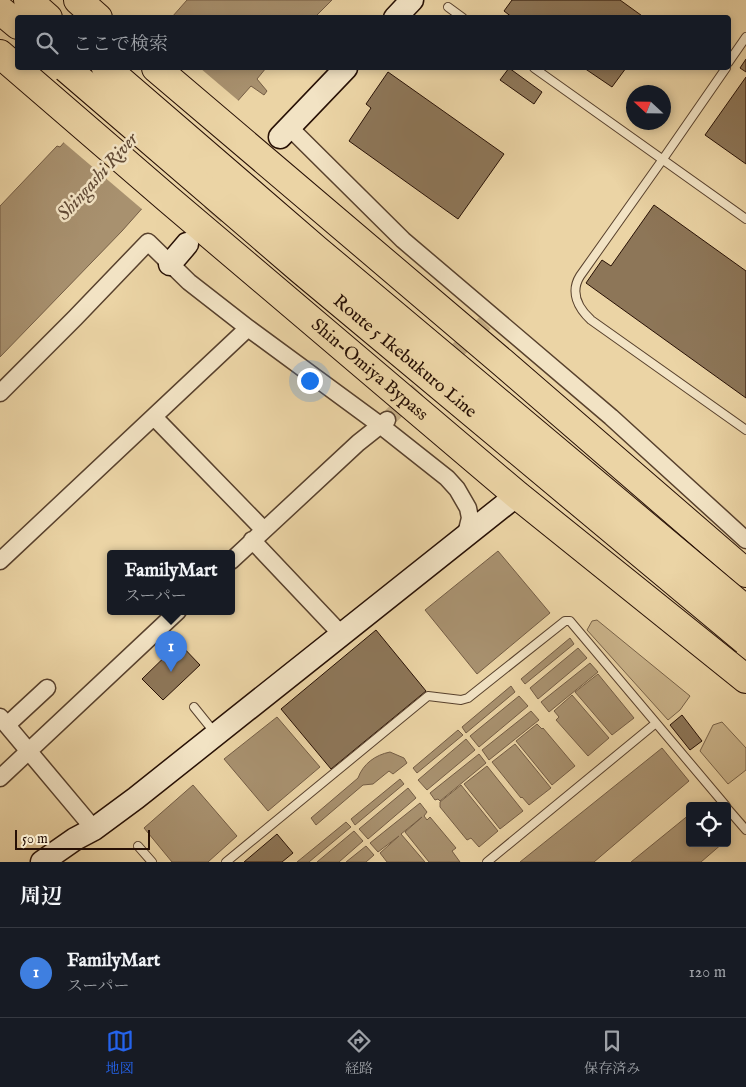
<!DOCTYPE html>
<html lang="ja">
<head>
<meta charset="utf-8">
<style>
	body { margin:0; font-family:"IM FELL English","Noto Serif JP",serif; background:#20242c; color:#f1f3f6 }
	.controls { position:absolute; right:15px; bottom:15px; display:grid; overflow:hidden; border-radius:5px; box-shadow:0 2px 8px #0003 }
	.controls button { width:45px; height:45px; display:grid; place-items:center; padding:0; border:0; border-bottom:1px solid #363941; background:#171b24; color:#f1f3f6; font:25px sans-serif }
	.compass { position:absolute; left:626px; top:85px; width:45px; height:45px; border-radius:50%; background:#171b24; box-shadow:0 2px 8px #0003; rotate:292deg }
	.scale { position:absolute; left:15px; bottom:12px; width:135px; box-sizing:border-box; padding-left:5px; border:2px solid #271005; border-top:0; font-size:14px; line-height:18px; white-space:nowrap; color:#271005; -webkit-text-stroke:4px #f2e3c4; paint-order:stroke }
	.you { position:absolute; left:309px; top:380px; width:18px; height:18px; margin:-12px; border:4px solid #fff; border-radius:50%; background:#1a73e8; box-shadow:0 0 0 8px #1a73e833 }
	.badge { display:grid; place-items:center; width:32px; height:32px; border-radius:50%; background:#2563eb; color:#fff; font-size:16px; font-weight:700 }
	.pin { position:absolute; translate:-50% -41px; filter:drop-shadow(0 1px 2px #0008) }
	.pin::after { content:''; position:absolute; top:26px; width:18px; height:15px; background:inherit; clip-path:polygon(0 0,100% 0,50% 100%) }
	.popup { position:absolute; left:107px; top:550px; width:128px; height:65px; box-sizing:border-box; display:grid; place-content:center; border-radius:5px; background:#171b24; filter:drop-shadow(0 1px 4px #0005); font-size:16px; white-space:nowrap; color:#9ea1a6 }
	.popup b { font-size:19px; color:#f1f3f6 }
	.popup::after { content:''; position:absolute; left:50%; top:100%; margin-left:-10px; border:10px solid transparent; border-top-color:#171b24 }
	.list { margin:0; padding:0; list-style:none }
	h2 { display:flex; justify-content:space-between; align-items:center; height:65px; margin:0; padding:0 20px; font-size:21px }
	h2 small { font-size:16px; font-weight:400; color:#9ea1a6 }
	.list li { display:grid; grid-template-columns:32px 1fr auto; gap:15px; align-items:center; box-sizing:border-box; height:90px; padding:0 20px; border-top:1px solid #363941 }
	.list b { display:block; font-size:19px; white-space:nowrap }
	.list p { margin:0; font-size:16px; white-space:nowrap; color:#9ea1a6 }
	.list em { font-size:16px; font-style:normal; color:#9ea1a6 }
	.icon { flex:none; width:28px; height:28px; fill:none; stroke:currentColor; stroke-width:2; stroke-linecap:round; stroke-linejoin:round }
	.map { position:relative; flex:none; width:746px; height:862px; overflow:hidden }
	.search { position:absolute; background:#171b24; box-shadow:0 2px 8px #0003; left:15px; right:15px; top:15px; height:55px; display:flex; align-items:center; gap:12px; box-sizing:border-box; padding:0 18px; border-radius:5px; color:#9ea1a6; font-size:19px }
	.sheet { height:155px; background:#171b24 }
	nav { display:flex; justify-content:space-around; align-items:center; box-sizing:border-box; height:70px; border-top:1px solid #363941; background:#171b24; font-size:14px; color:#9ea1a6 }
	nav a { display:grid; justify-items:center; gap:2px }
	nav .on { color:#2563eb }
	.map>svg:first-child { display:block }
	.green { fill:#cab38a; stroke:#786248 }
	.water { fill:#a8916f; stroke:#745d45 }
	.pier { fill:#ebd4a5 }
	.building { fill:#8d7658; stroke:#271005 }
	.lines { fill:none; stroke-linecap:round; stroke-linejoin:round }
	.street-tunnel { stroke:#c4ad85; stroke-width:16; stroke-dasharray:16 8; stroke-linecap:butt }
	.secondary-tunnel { stroke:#c4ad85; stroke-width:22; stroke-dasharray:22 11; stroke-linecap:butt }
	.lane-casing { stroke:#58412d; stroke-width:10 }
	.street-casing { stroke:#58412d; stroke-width:19 }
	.secondary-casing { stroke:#271005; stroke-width:25 }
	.highway-casing { stroke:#271005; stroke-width:30 }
	.lane { stroke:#f2e3c4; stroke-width:8 }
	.street { stroke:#f2e3c4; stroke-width:16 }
	.secondary { stroke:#f2e3c4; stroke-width:22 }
	.highway { stroke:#ebd4a5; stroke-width:28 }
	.highway-bridge-casing { stroke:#271005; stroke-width:30; stroke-linecap:butt }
	.highway-bridge { stroke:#ebd4a5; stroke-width:28 }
	.labels { text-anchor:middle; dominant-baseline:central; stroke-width:5; stroke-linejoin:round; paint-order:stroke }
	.street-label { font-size:18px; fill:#271005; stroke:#f2e3c4 }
	.water-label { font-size:19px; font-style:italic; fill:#614a35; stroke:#f2e3c4 }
</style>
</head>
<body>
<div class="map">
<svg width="746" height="862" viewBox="0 0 746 862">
	<rect width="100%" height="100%" fill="#ebd4a5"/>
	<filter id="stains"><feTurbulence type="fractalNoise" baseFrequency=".004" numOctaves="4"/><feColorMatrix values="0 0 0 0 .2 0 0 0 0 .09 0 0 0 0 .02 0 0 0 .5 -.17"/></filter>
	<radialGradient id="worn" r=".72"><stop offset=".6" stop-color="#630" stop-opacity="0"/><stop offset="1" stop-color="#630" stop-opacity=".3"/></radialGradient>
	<path class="green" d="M597 620 690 696 680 710 668 720 587 630 592 621Z
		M722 722 746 748V770L728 784 700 751 713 725Z"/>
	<path class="water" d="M187 0H332L315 17H172Z
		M129 68H266L257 79 267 91 264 95 251 86 122 231 0 357V206L57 146 60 147Z
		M498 551 550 613 477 674 425 610Z
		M570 638 574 644 525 684 521 679Z
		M578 648 587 658 538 699 530 688Z
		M590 663 598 672 549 712 541 702Z
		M598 674 634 718 612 735 575 692Z
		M511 686 515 692 466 733 462 727Z
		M572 695 609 738 588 756 556 720 559 717 554 711Z
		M519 696 528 706 479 747 470 736Z
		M531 711 539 720 489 760 482 750Z
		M277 717 320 767 268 811 224 759Z
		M537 724 542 729 543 728 575 766 552 785 516 741Z
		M458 730 463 735 417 773 413 768Z
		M466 739 475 750 427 790 418 780Z
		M515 744 551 788 529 805 522 797 521 798 492 762Z
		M662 748 689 781 594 862H520Z
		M390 752 404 758 407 763 393 774 389 771 373 784 363 785 316 825 311 818 358 778C363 764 375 755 390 752Z
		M479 754 486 763 440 801 438 799 435 800 430 793Z
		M487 766 523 811 500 829 464 784Z
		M400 779 404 784 355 825 351 819Z
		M193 785 237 836 208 862H172L144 828Z
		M461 785 498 831 479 847 471 838 467 840 440 807V802Z
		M408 788 416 798 368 839 359 829Z
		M420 803 427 812 424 816 427 820 430 817 456 848 452 851 460 862H429L405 832 422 817 401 834 425 862H387L380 853 399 836 378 852 370 843Z
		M690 814V843H723L701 862H631Z
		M346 822 351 827 309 862H297Z
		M354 831 363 841 339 862H317Z
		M366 846 374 855 366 862H346Z"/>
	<path class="pier" d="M125 68H200L240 102 143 210 62 141Z"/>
	<path class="building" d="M512 0H620L645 18H513L504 11Z
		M746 59V72L740 68Z
		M509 68 542 92 534 104 500 80Z
		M584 68H626L612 87Z
		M388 72 504 154 458 219 349 141 371 108 366 104Z
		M746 77V164L705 135Z
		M654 205 746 271V398L586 283 602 260 611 266Z
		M376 630 426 691 331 769 281 709Z
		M179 643 200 665 163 700 142 679Z
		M682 715 702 741 690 750 670 725Z
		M277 834 293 853 282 862H244Z"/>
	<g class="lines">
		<path class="street-tunnel" d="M389 418 485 323"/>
		<path class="secondary-tunnel" d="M191 240 280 137"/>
		<g class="lane-casing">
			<path id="lane" d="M448 7 463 18
				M728 63 746 37
				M534 68 746 219
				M726 68 663 159 580 276C570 292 578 308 591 320L746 430
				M194 707 215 733
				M727 808 746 830
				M138 846 152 862
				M226 862 428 696 461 700 468 698 565 621H570L726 806
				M487 862 656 723"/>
		</g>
		<g class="street-casing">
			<path id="street" d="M289 127 403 240 611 417 746 540
				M0 393 75 318 148 242 189 282 248 328 380 425 447 478 457 489 468 508 470 518 466 534
				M154 417 264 530
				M252 540 341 634
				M0 561 248 328
				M231 561 358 443 387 420
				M0 717 94 829
				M7 725 47 688
				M0 778 178 611"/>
		</g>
		<g class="secondary-casing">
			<path id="secondary" d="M395 18 412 0
				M280 137 346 68
				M170 264 187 244
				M42 862 75 839 94 829 136 798 517 495"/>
		</g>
		<g class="highway-casing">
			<g id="highway">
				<path d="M28 0 48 18"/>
				<path d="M78 0 98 18"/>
				<path d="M0 10 18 25"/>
				<path id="s1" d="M0 54 168 199 517 495 746 679"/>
				<path d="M156 68 502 362 746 573"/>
			</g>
		</g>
		<use href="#lane" class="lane"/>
		<use href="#street" class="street"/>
		<use href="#secondary" class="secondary"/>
		<use href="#highway" class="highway"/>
		<g class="highway-bridge-casing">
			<g id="highway-bridge">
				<path id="s2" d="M66 68 301 270 746 641"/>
				<path d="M106 68 317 250 746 610"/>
			</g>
		</g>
		<use href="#highway-bridge" class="highway-bridge"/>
	</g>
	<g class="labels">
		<g class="street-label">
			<text stroke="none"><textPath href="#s2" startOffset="445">Route 5 Ikebukuro Line</textPath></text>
			<text stroke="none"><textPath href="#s1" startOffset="486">Shin-Omiya Bypass</textPath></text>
		</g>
		<g class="water-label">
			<text transform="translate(98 177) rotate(-48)">Shingashi River</text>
		</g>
	</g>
	<rect width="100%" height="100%" filter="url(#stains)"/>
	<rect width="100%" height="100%" fill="url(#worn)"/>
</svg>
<div class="controls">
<button><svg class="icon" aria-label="locate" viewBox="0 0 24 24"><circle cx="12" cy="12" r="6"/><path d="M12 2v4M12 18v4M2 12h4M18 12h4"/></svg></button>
</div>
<svg class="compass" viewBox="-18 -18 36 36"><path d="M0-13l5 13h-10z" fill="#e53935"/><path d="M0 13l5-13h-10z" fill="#9ea1a6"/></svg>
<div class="scale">50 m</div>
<div class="you"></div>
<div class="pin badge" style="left:171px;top:672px;background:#3f7fe0">1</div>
<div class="popup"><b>FamilyMart</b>スーパー</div>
<div class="search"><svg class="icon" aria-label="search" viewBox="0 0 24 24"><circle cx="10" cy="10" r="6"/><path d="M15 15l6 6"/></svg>ここで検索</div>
</div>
<section class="sheet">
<h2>周辺<small></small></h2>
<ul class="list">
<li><span class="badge" style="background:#3f7fe0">1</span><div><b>FamilyMart</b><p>スーパー</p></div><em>120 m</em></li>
</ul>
</section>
<nav>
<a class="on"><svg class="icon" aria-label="map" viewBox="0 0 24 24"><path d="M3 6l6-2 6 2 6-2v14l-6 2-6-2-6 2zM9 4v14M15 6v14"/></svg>地図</a>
<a><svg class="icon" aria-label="directions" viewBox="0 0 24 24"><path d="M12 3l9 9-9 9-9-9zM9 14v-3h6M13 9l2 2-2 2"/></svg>経路</a>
<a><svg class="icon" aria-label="saved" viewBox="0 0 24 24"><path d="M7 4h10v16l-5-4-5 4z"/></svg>保存済み</a>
</nav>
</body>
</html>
